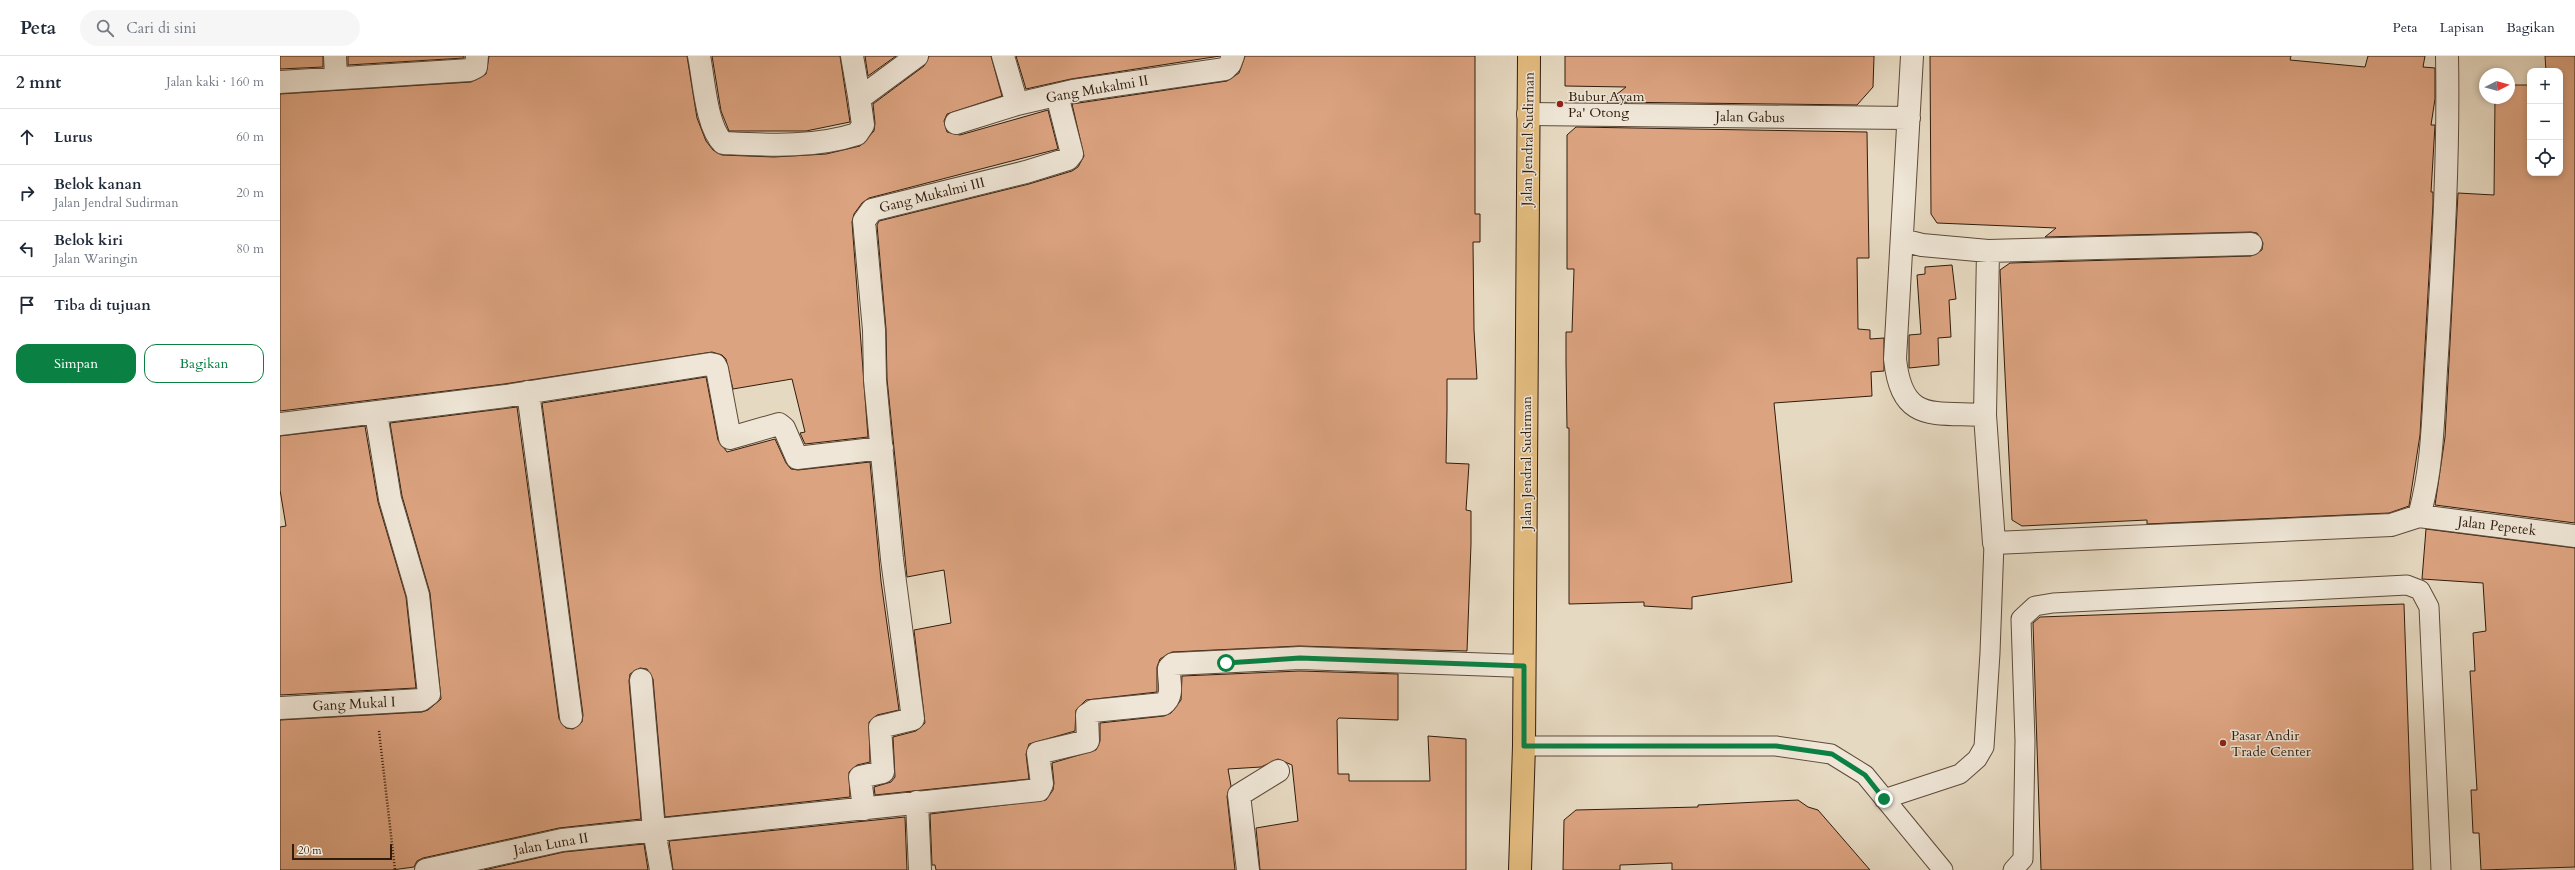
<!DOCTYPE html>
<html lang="id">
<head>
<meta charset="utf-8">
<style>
	body { margin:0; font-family:Cardo,serif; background:#f6f6f7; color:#1f2937 }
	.controls { position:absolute; right:12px; top:12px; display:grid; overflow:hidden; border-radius:8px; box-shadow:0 2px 6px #0003 }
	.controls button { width:36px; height:36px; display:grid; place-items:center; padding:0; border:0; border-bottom:1px solid #e0e1e3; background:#fff; color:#1f2937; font:20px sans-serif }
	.compass { position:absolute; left:2199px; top:12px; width:36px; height:36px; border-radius:50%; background:#fff; box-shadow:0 2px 6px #0003; rotate:84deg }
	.scale { position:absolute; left:12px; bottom:10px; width:100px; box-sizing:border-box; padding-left:4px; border:2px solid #301c0c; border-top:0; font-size:11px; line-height:14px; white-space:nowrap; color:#301c0c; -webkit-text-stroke:3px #efe6d7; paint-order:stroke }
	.stop { position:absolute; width:12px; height:12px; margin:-9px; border:3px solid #0b8043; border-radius:50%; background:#fff }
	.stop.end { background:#0b8043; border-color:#fff; box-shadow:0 1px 4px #0008 }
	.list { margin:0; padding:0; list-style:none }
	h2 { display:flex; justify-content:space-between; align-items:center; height:52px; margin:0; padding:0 16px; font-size:17px }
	h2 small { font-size:13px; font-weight:400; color:#747a83 }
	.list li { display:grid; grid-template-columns:26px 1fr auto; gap:12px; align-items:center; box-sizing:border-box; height:56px; padding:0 16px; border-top:1px solid #e0e1e3 }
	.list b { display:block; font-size:15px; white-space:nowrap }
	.list p { margin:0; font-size:13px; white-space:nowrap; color:#747a83 }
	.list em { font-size:13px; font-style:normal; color:#747a83 }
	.actions { display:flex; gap:8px; padding:12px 16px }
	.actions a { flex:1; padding:9px 0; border:1px solid #0b8043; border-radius:12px; text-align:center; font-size:14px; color:#0b8043 }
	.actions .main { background:#0b8043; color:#fff }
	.icon { flex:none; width:22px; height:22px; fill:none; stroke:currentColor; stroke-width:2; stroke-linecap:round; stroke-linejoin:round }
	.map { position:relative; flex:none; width:2295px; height:814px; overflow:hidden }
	header { display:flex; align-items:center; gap:24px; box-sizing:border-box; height:56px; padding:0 20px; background:#fff; border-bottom:1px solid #e0e1e3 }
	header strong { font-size:19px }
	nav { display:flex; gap:22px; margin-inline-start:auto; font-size:14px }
	.search { width:280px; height:36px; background:#f6f6f7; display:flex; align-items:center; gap:10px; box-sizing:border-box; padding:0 14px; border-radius:22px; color:#747a83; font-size:15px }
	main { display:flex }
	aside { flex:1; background:#fff }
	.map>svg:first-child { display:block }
	.building { fill:#dca380; stroke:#301c0c }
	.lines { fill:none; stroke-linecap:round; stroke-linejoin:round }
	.service-casing { stroke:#5e4b39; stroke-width:21 }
	.minor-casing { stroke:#5e4b39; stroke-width:24 }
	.primary-casing { stroke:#301c0c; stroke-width:24 }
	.path { stroke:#301c0c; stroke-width:2.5; stroke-dasharray:1 2; stroke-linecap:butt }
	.service { stroke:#efe6d7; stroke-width:19 }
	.minor { stroke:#efe6d7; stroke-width:22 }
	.primary { stroke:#e3bc80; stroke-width:22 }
	.route { stroke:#0b8043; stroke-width:5 }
	.poi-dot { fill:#8f2418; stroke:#efe6d7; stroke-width:1.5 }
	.labels { text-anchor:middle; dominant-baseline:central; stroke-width:3; stroke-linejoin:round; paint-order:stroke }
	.street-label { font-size:14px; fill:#301c0c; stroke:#efe6d7 }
	.poi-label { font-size:14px; fill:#301c0c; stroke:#efe6d7; text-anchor:start }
</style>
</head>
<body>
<header>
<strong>Peta</strong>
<div class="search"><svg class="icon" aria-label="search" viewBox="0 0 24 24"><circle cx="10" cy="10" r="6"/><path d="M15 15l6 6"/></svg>Cari di sini</div>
<nav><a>Peta</a><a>Lapisan</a><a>Bagikan</a></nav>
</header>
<main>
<aside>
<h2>2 mnt<small>Jalan kaki · 160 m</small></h2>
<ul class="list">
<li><svg class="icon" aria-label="ahead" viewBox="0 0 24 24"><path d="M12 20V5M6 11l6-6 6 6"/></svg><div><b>Lurus</b></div><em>60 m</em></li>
<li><svg class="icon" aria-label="right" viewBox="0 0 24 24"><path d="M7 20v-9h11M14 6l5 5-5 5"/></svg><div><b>Belok kanan</b><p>Jalan Jendral Sudirman</p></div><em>20 m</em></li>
<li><svg class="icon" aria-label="left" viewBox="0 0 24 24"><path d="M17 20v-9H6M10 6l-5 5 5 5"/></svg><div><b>Belok kiri</b><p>Jalan Waringin</p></div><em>80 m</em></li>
<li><svg class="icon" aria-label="arrive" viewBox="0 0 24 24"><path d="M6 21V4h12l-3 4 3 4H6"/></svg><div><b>Tiba di tujuan</b></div></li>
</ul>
<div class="actions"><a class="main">Simpan</a><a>Bagikan</a></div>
</aside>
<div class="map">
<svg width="2295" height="814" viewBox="0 0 2295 814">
	<rect width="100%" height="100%" fill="#e6d9c1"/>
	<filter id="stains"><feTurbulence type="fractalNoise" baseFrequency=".005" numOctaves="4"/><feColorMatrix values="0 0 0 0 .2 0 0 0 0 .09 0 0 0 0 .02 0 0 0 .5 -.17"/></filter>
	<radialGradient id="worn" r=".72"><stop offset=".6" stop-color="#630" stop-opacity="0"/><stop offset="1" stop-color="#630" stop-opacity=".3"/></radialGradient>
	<path class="building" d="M0 0H43V11L0 13Z
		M68 0H184V2L68 9Z
		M209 0H407L417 62 426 85 433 94 442 99 494 101 546 98 580 90 594 75 595 67 593 48 644 10 649 0H711L722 40 667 58 664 65 667 76 680 79 768 54 778 93 589 142 582 147 574 158 572 166 588 381 525 388 520 377 525 376 512 323 453 333 446 303 442 299 432 296 224 328 0 355V38L191 26 206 18Z
		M432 0H560L570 66 526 75H449L441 55Z
		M585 0H616L588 20Z
		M736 0H940L791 23 746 33Z
		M965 0H1195V158H1200V186H1193L1194 274 1197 323H1167V354L1166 407 1189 408 1186 454 1191 455V488L1187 595 1019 590 892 596 880 603 877 611V636L806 644 796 654 795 675 749 688 746 698 749 723 595 739 594 731 611 726 615 721 613 681 636 675 645 667 634 574 671 567 664 514 627 521 607 323 606 273 597 169 599 165 749 128 792 115 798 111 804 100 792 48 947 25 959 17Z
		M1285 0H1594L1593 31 1577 49 1327 46 1346 31 1285 30Z
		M1650 0H2011L2010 4 2085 11 2088 0H2145L2143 11 2155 12V43L2151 69H2155L2151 136H2153V148L2140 379 2129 450 2109 457 1867 468V464L1742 470 1732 464 1720 214 1730 207 1971 200 1982 194 1983 187 1977 177 1971 176 1765 181 1776 172 1657 167 1651 158Z
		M2265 0H2295V467L2155 449 2165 381 2178 137 2214 139 2215 42H2229V29H2250V117H2280V15H2266Z
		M1296 71 1587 76 1589 202H1577L1578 273 1590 274V283L1604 282V315L1591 316 1592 340 1494 347 1512 526 1412 541V553L1364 550V546L1289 548V372H1287L1286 307V276H1292L1294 213H1287V79Z
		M1672 209 1676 243 1669 244 1671 281 1658 282 1659 309 1629 312V279L1641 278 1637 219 1645 218V211Z
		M426 321 438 384 447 396 495 383 506 407 511 413 518 414 590 406 601 525 619 654 597 659 589 666 590 706 577 709 569 716 570 741 385 761 373 623 367 613 360 612 350 618 349 625 361 763 279 772 143 802 137 805 134 811 112 814H0V664L142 656 148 654 161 643 150 537 122 440 110 367 237 351 279 663 286 672 293 673 302 666 303 659 262 347Z
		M85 370 98 446 126 541 136 632 0 639V471L6 470 0 434V380Z
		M2146 473 2295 492V811L2201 814 2199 777H2193L2191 734H2197L2190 615H2195L2193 577 2206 575 2203 527 2142 523Z
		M2124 548 2133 814H1761L1753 567 1760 561Z
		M1020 615 1118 618V664L1059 662 1057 664 1058 718H1069V725H1150L1148 680 1186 683V814H980L976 772 1018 765 1012 709 998 703 981 711 948 713 951 730 947 740 955 814H656L655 809H652L650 758 766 744 773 734 774 727 772 707 816 694 820 685V667L884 660 891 657 901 644 902 620Z
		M1518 744 1528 751 1538 754 1590 814H1392V807L1340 809V814H1283L1284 764 1296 754 1418 751V749Z
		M625 761 627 814H393L389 785Z
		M364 788 368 814H204L284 796Z"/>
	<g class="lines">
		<g class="service-casing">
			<path id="service" d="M1244 690H1496L1551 698 1585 719 1663 814
				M1604 743 1680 718 1697 703 1704 691 1710 597 1714 487
				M1733 814 1743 803 1745 685 1741 563 1755 550 1773 547 2127 529 2140 534 2149 551 2161 814"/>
		</g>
		<g class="minor-casing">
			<path id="minor" d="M55 0 56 21
				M419 0C424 24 426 70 443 87 488 89 534 92 577 78L583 69 579 40
				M572 0 579 40 584 39 637 0
				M723 0 737 48
				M1632 0 1615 303C1622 367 1652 356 1705 359
				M0 26 190 14 196 11 197 0
				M1248 58 1629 62
				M676 67 737 48 793 35 945 13 950 8 953 0
				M1622 184 1642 189 1708 195 1971 188
				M1708 195 1705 359 1714 487 2111 469 2139 460 2295 480
				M248 336 291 661
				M0 368 226 340 430 308 435 309 437 313 450 382 499 368 504 372 517 402 602 392
				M2139 460C2154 408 2153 352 2157 298 2163 198 2169 99 2167 0
				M361 624 374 774 381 814
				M0 652 141 644 149 638 138 539 110 443 96 357
				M637 746 640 814
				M584 753 580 721 603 716 600 671 633 663 612 503 595 324 594 274 584 165 592 154 746 116 788 103 792 98 777 39
				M146 814 282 784 759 734 762 728 758 697 808 685 807 659 813 655 883 648C895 640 888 624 889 612L893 608 1020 602 1244 610
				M968 814 959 739 998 715"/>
		</g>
		<g class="primary-casing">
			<path id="primary" d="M1240 814 1244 690 1249 0"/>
		</g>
		<path class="path" d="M99 675 115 814"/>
		<use href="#service" class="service"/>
		<use href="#minor" class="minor"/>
		<use href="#primary" class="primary"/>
	</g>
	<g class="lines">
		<path class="route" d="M946 607 1020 602 1244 610V690H1496L1552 698 1585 719 1604 743"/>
	</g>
	<g class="poi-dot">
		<circle cx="1280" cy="48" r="4"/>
		<circle cx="1943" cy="687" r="4"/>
	</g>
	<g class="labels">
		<g class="street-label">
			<text transform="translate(817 33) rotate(-10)">Gang Mukalmi II</text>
			<text transform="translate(1470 61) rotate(1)">Jalan Gabus</text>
			<text transform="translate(1248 83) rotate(-89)">Jalan Jendral Sudirman</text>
			<text transform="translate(652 139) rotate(-14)">Gang Mukalmi III</text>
			<text transform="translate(1246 407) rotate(-90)">Jalan Jendral Sudirman</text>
			<text transform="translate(2217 470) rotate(7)">Jalan Pepetek</text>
			<text transform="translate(74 648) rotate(-3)">Gang Mukal I</text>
			<text transform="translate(271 788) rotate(-10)">Jalan Luna II</text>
		</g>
		<g class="poi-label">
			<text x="1288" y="40">Bubur Ayam<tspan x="1288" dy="16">Pa' Otong</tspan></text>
			<text x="1951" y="679">Pasar Andir<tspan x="1951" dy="16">Trade Center</tspan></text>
		</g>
	</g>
	<rect width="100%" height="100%" filter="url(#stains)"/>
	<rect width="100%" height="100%" fill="url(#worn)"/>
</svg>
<div class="controls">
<button>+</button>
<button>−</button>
<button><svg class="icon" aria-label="locate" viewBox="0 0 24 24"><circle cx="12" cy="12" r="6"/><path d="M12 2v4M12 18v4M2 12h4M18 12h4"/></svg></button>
</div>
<svg class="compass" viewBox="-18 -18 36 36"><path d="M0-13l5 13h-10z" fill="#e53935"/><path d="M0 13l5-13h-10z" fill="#747a83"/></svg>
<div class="scale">20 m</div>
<div class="stop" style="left:946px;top:607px"></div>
<div class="stop end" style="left:1604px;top:743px"></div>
</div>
</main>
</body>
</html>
